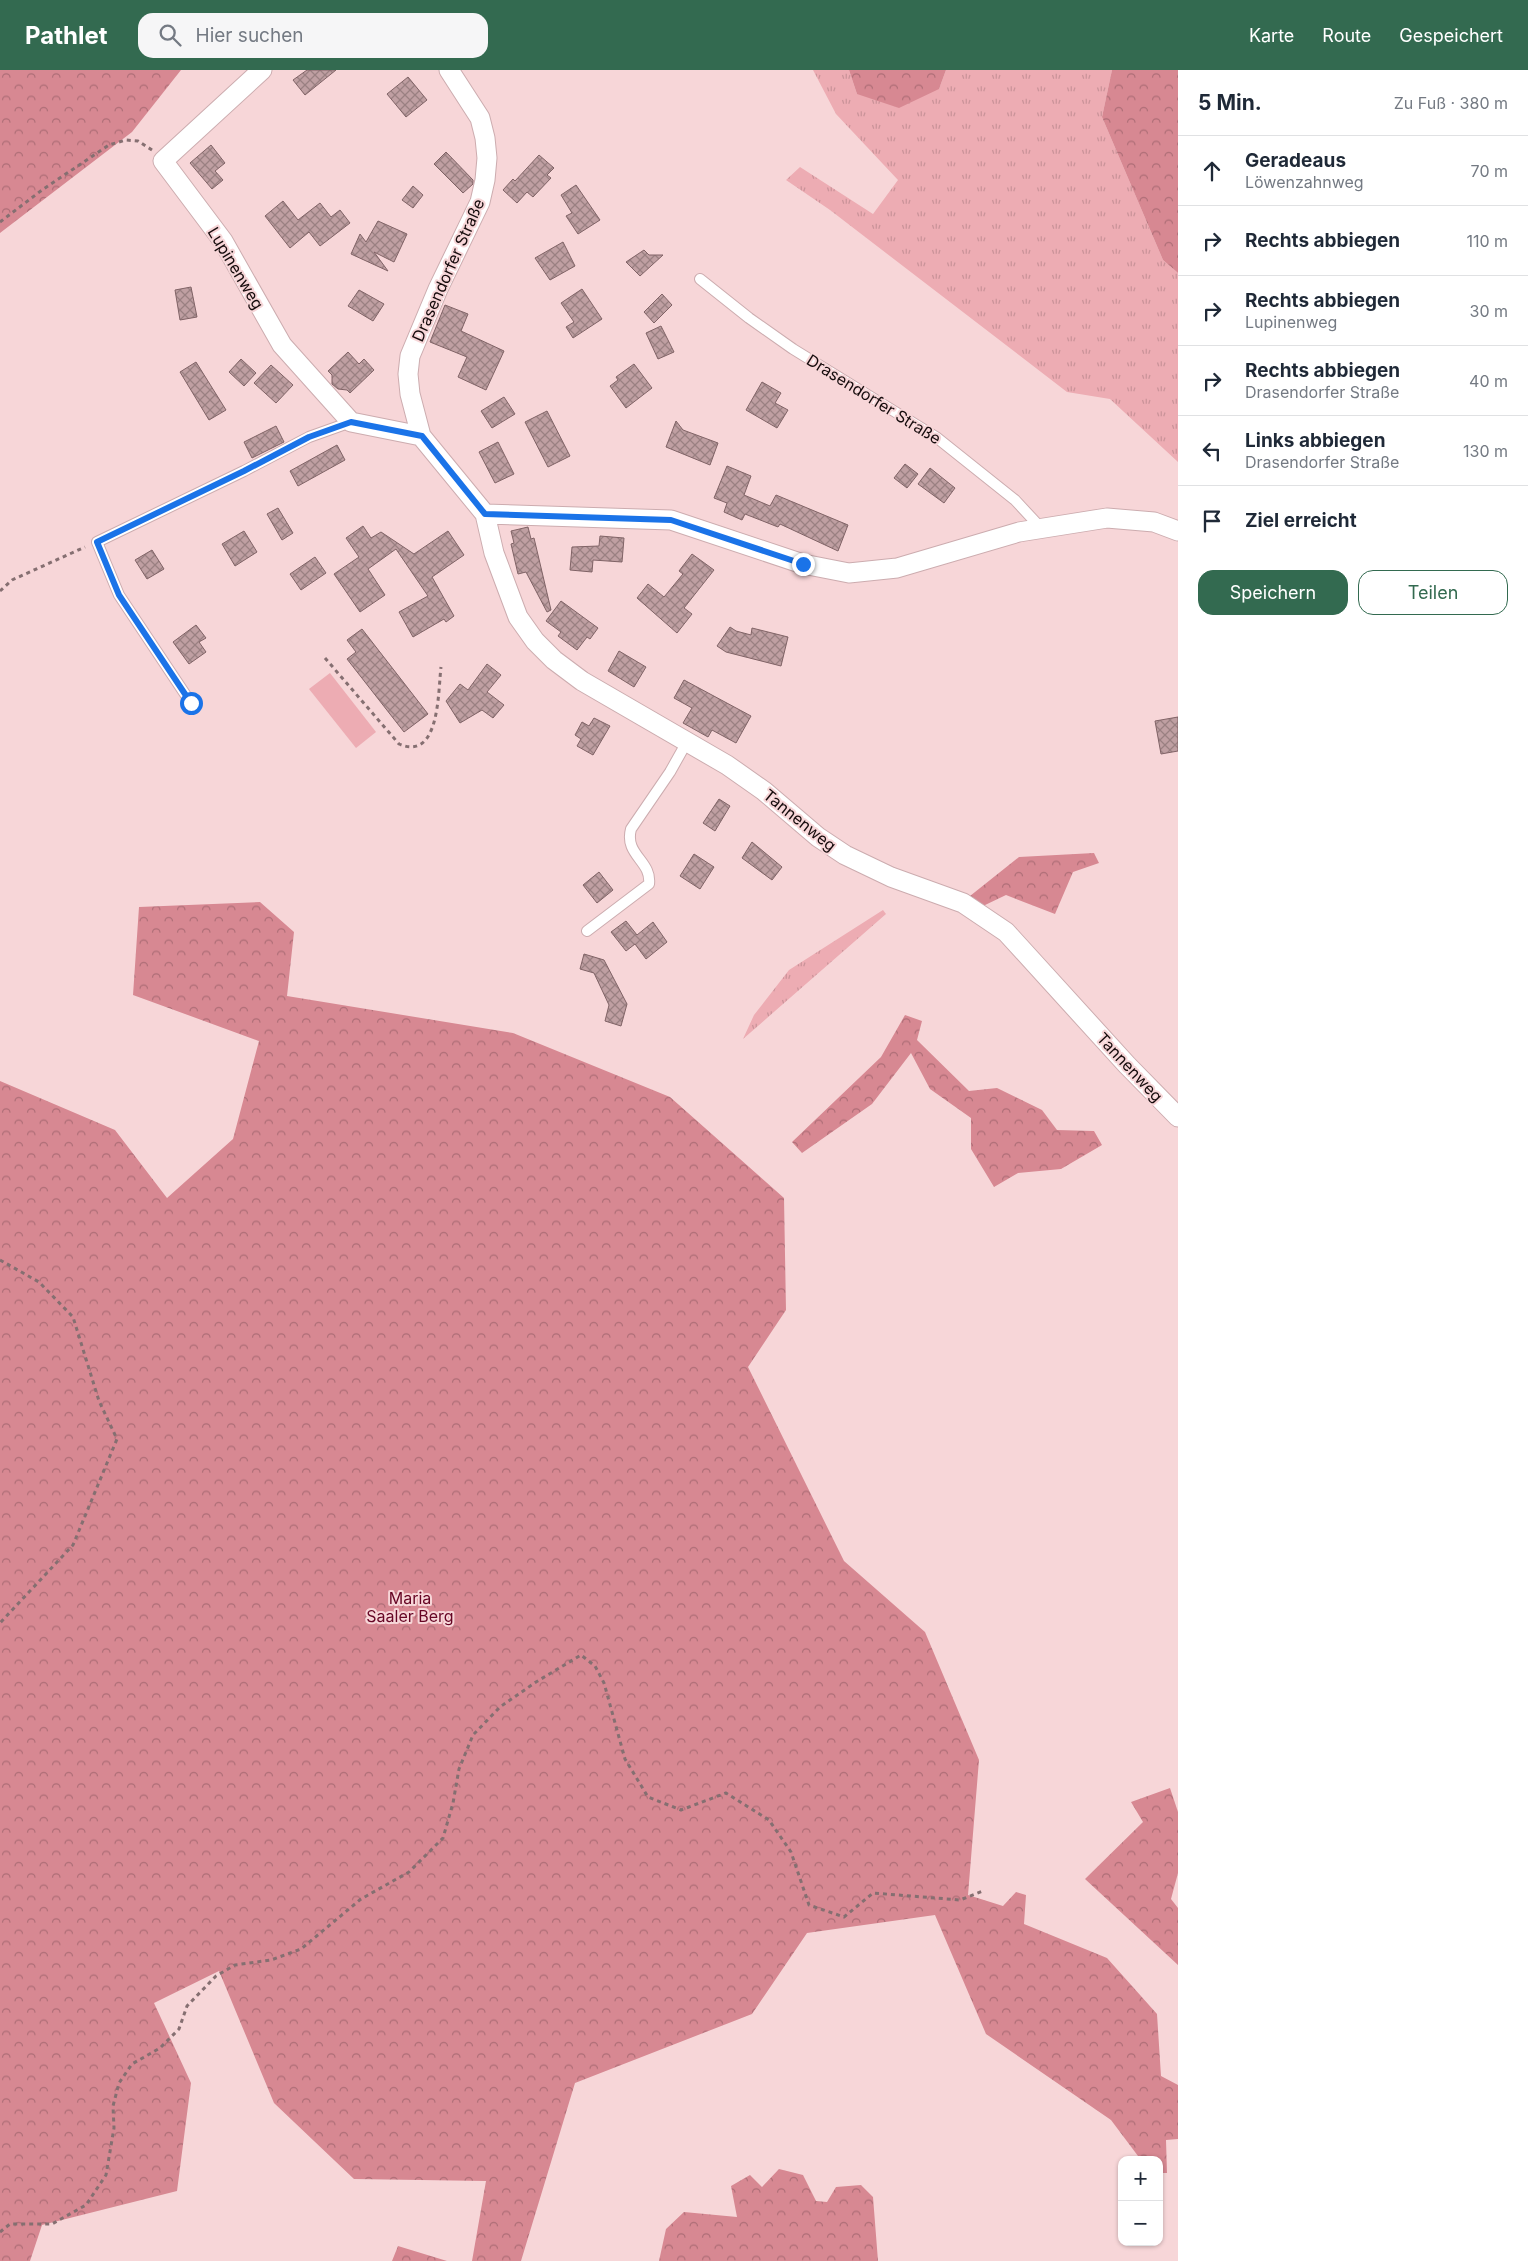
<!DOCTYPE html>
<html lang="de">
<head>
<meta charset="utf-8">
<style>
	body { margin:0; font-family:Inter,sans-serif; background:#f6f6f7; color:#1f2937 }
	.controls { position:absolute; right:15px; bottom:15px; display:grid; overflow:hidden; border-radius:10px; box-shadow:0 1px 4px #0004 }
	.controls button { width:45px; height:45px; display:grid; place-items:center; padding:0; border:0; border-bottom:1px solid #e0e1e3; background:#fff; color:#1f2937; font:25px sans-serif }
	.stop { position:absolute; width:15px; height:15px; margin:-11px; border:4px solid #1a73e8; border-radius:50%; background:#fff }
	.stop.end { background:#1a73e8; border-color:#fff; box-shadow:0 1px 5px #0008 }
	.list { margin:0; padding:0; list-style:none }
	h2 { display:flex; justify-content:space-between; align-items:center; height:65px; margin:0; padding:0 20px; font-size:21px }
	h2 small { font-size:16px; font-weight:400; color:#747a83 }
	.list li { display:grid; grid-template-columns:32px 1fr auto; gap:15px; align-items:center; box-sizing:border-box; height:70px; padding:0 20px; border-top:1px solid #e0e1e3 }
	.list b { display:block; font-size:19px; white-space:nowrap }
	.list p { margin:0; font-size:16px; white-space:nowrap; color:#747a83 }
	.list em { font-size:16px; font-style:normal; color:#747a83 }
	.actions { display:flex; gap:10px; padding:15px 20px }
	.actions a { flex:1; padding:11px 0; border:1px solid #336a50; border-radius:15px; text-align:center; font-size:18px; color:#336a50 }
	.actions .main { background:#336a50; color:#fff }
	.icon { flex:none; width:28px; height:28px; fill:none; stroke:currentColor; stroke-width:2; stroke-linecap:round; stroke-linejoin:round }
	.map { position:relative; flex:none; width:1178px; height:2191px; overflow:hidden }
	header { display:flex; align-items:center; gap:30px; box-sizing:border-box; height:70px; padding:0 25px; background:#336a50; color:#fff }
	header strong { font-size:24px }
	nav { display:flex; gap:28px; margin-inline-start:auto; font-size:18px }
	.search { width:350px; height:45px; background:#f6f6f7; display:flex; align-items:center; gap:12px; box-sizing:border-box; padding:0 18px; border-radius:15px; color:#747a83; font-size:19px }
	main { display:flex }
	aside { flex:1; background:#fff }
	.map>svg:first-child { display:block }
	.grass { fill:url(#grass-tufts) }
	.forest { fill:url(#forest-crowns) }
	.pitch { fill:#edacb3 }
	.building { fill:url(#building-cross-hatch); stroke:#806366 }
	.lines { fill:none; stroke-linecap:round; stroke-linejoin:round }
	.service-casing { stroke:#ccacaf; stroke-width:12 }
	.minor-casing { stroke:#ccacaf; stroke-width:21 }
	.path { stroke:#856f71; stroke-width:3; stroke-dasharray:4 4; stroke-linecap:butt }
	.service { stroke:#fff; stroke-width:10 }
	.minor { stroke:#fff; stroke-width:19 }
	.route { stroke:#1a73e8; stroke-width:6 }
	.labels { text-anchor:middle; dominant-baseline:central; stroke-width:4; stroke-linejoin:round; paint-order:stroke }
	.street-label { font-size:16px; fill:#150b0c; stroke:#f7d6d8 }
	.park-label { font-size:16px; fill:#660524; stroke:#f7d6d8 }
</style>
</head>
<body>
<header>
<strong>Pathlet</strong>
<div class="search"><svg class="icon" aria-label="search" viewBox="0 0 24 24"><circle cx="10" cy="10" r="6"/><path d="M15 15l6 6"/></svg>Hier suchen</div>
<nav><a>Karte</a><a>Route</a><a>Gespeichert</a></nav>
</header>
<main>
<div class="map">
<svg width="1178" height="2191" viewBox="0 0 1178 2191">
	<defs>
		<pattern id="grass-tufts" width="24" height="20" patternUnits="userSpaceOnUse" patternTransform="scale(1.25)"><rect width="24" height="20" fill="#edacb3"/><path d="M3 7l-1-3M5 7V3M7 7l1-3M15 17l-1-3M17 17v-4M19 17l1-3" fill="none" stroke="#ca9399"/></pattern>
		<pattern id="forest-crowns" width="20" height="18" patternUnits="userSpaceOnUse" patternTransform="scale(1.25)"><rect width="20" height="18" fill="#d78892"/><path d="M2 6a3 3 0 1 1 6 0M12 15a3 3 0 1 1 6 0" fill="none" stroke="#ad6d76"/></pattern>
		<pattern id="building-cross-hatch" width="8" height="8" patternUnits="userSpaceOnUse" patternTransform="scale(1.25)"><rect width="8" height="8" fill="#bf9fa2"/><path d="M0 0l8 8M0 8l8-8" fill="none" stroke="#9a8082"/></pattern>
	</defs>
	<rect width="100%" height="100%" fill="#f7d6d8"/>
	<path class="grass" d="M813 0H849L857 24 939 19 946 0H1112L1102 47 1163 190 1178 203V392L1110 329 1067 322 830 140 786 110 800 97 873 144 898 110 836 44Z
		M883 840 886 844 743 969 754 945 789 900Z"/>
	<path class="forest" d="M0 0H181L132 62 0 163Z
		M849 0H946L939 19 899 38 857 24Z
		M1112 0H1178V203L1163 190 1102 47Z
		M1094 783 1099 793 1073 802 1055 844 1006 825 983 836 970 826 1019 787Z
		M260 832 294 862 287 926 513 963 670 1027 784 1128 786 1240 748 1297 844 1491 925 1562 979 1690 968 1825 1003 1836 1016 1822 1026 1825 1024 1854 1107 1888 1157 1944 1161 2006 1178 2015V2069L1166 2070 1167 2103H1159V2090H1141L1111 2050 986 1964 935 1845 807 1863 752 1944 575 2013 521 2191H472L486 2111 354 2109 274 2033 219 1901 154 1933 191 2013 177 2121 42 2155 30 2191H0V1011L115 1060 167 1128 233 1069 259 971 133 925 139 837Z
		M905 945 922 951 917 970 969 1021 997 1018 1042 1040 1057 1060 1094 1061 1102 1075 1061 1099 1018 1103 994 1117 971 1079V1048L930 1019 911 983 872 1034 802 1083 792 1072 881 987Z
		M1170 1718 1178 1742V1803L1171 1829 1178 1838V1895L1085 1809 1143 1752 1131 1732Z
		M779 2099 803 2105 816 2131 827 2132 836 2117 861 2115 873 2127 878 2191H659L666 2159 684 2142 737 2147 731 2116 750 2105 762 2117Z
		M398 2176 447 2191H392Z"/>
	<path class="pitch" d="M330 603 376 662 356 678 309 619Z"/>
	<path class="building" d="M307 0H336L305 25 293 10Z
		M408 7 427 30 406 47 387 24Z
		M211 75 225 93 215 101 223 110 212 119 190 93Z
		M446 82 473 110V114L463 123 434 94Z
		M539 85 554 98 547 105 551 108 533 127 527 122 517 133 503 120 513 109 515 111Z
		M576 115 600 150 578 164 566 146 572 143 561 125Z
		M413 116 423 125 413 138 402 130Z
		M283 131 298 150 320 133 331 147 340 140 350 153 320 176 309 162 290 178 265 146Z
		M378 151 407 164 394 192 374 182 388 201 351 184 360 164 366 172Z
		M563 172 575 196 550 210 535 188Z
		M644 180 649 185H663L640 206 626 192Z
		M191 217 197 247 180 250 175 220Z
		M582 219 602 249 573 268 566 257 574 252 561 233Z
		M359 220 384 234 373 251 348 236Z
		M662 224 672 235 654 253 644 242Z
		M445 235 468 244 461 261 504 281 486 320 458 307 467 287 430 272Z
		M661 256 674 282 658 289 646 263Z
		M348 282 359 294 364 289 374 300 350 323 347 320 338 319 332 314V305L328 301Z
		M241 289 256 303 244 316 229 302Z
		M196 292 226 340 209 350 180 302Z
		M634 294 652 318 626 338 610 316 618 310 616 307Z
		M271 295 293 315 276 333 254 313Z
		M762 312 781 323 775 333 788 340 777 358 746 340Z
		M504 327 515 344 492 358 481 341Z
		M547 341 570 386 548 397 525 352Z
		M676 351 683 360 718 373 710 395 666 377Z
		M276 356 284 372 252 388 244 372Z
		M498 372 514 404 495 413 479 382Z
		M337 375 345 390 298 416 290 401Z
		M905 394 918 404 907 418 894 408Z
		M727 396 751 406 744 425 770 436 776 425 848 455 838 481 780 454 778 457 745 444 742 450 724 442 727 433 714 428Z
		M930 398 955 418 944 433 918 414Z
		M278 438 293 463 282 470 267 444Z
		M363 456 371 468 381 462 414 484 448 461 464 485 432 507 454 546 446 552 444 549 413 567 399 542 428 526 396 479 368 499 385 525 360 542 334 504 359 487 346 468Z
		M528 457 531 469 534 468 551 540 547 542 526 502 518 504 511 474 514 473 511 461Z
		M244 461 257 482 235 496 222 474Z
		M600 466 624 468 622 492 593 490 592 502 570 500 572 477 599 476Z
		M152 480 164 499 147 509 135 490Z
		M692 484 714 500 684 538 692 544 677 563 637 528 648 514 664 527 683 504 679 501Z
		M315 487 326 503 301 520 290 504Z
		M561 531 598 558 590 569 587 567 577 580 558 566 561 562 546 551Z
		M196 555 206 568 199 572 206 582 189 594 173 572Z
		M730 557 736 561 751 565 752 558 788 567 781 596 726 582 717 576Z
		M362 559 428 644 404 662 347 589 356 582 347 570Z
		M619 581 646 597 634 617 608 601Z
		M487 594 501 605 487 622 504 635 493 648 482 640 460 653 446 631 460 614 468 620Z
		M684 610 751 646 736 673 712 660 708 667 683 653 692 638 674 628Z
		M1178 647V681L1161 684 1155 651Z
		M594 648 610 656 593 685 577 676 581 669 575 665 582 652 589 656Z
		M719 729 730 736 715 761 703 753Z
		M752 772 782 797 772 810 742 788Z
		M694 784 714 797 700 819 680 806Z
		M599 802 613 820 597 833 583 815Z
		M626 851 637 865 653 852 667 872 646 889 635 874 626 881 611 862Z
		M584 884 604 890 627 934 621 956 605 951 609 935 594 903 580 899Z"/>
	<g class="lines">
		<g class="service-casing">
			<path id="service" d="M700 209 749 248 793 279 936 367 1015 430 1041 458
				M191 633 119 525 97 472 244 401 309 367 351 352
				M587 861 649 814C652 791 624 785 631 759L670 702 688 670"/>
		</g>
		<g class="minor-casing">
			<path id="minor" d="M262 0 163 91 223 171 282 275 351 352 421 366
				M449 0 480 48 485 68 487 88 485 110 480 132 438 219 410 286 408 304 410 324 421 366 485 444 494 483 518 547 535 571 554 590 582 611 727 695 764 721 818 767 845 785 891 807 963 833 1006 862 1127 995 1178 1047
				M485 444 671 450 803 494 849 503 897 498 1019 462 1107 448 1154 452 1178 461"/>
		</g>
		<path class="path" d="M0 152 42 120 109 75 126 70 138 71 152 80
			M0 521 12 510 85 477
			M325 588 399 674C440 692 438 621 441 597
			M0 1190 39 1212 73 1247 99 1331 117 1369 73 1475 0 1553
			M0 2162 10 2154H52L86 2135 106 2105 114 2058 113 2036 119 2013 132 1994 160 1978 179 1959 187 1936 216 1906 235 1895 271 1890 301 1879 361 1829 409 1802 443 1768 453 1733 459 1699 473 1665 500 1637 536 1612 581 1585 595 1596 604 1613 625 1689 648 1727 681 1740 726 1723 769 1750 791 1782 809 1835 844 1847 873 1823 960 1830 983 1821"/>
		<use href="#service" class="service"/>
		<use href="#minor" class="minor"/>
	</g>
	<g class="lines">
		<path class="route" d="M191 633 119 525 97 472 244 401 309 367 351 352 422 366 485 444 671 450 803 494"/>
	</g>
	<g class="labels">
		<g class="street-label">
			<text transform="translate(236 198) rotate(59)">Lupinenweg</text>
			<text transform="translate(448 200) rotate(-66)">Drasendorfer Straße</text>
			<text transform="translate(874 329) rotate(32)">Drasendorfer Straße</text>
			<text transform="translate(800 750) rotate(39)">Tannenweg</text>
			<text transform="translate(1130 997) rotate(47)">Tannenweg</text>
		</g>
		<g class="park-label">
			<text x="410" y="1528">Maria<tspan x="410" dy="18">Saaler Berg</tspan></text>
		</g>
	</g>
</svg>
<div class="controls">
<button>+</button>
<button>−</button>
</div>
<div class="stop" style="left:191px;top:633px"></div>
<div class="stop end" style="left:803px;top:494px"></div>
</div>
<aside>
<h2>5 Min.<small>Zu Fuß · 380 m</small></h2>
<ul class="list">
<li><svg class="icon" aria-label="ahead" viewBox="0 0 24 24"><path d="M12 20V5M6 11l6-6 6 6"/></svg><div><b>Geradeaus</b><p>Löwenzahnweg</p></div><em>70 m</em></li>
<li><svg class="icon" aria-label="right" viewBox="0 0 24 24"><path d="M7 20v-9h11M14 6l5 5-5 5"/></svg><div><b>Rechts abbiegen</b></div><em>110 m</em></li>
<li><svg class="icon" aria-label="right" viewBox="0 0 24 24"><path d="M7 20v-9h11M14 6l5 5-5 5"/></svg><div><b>Rechts abbiegen</b><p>Lupinenweg</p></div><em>30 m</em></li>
<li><svg class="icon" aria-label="right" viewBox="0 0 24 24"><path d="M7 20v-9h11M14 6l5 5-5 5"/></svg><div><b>Rechts abbiegen</b><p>Drasendorfer Straße</p></div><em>40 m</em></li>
<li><svg class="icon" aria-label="left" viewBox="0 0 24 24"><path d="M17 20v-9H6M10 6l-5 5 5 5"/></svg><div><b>Links abbiegen</b><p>Drasendorfer Straße</p></div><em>130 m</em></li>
<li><svg class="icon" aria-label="arrive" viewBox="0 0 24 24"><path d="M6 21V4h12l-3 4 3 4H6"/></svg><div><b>Ziel erreicht</b></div></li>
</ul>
<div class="actions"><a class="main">Speichern</a><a>Teilen</a></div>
</aside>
</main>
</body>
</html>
